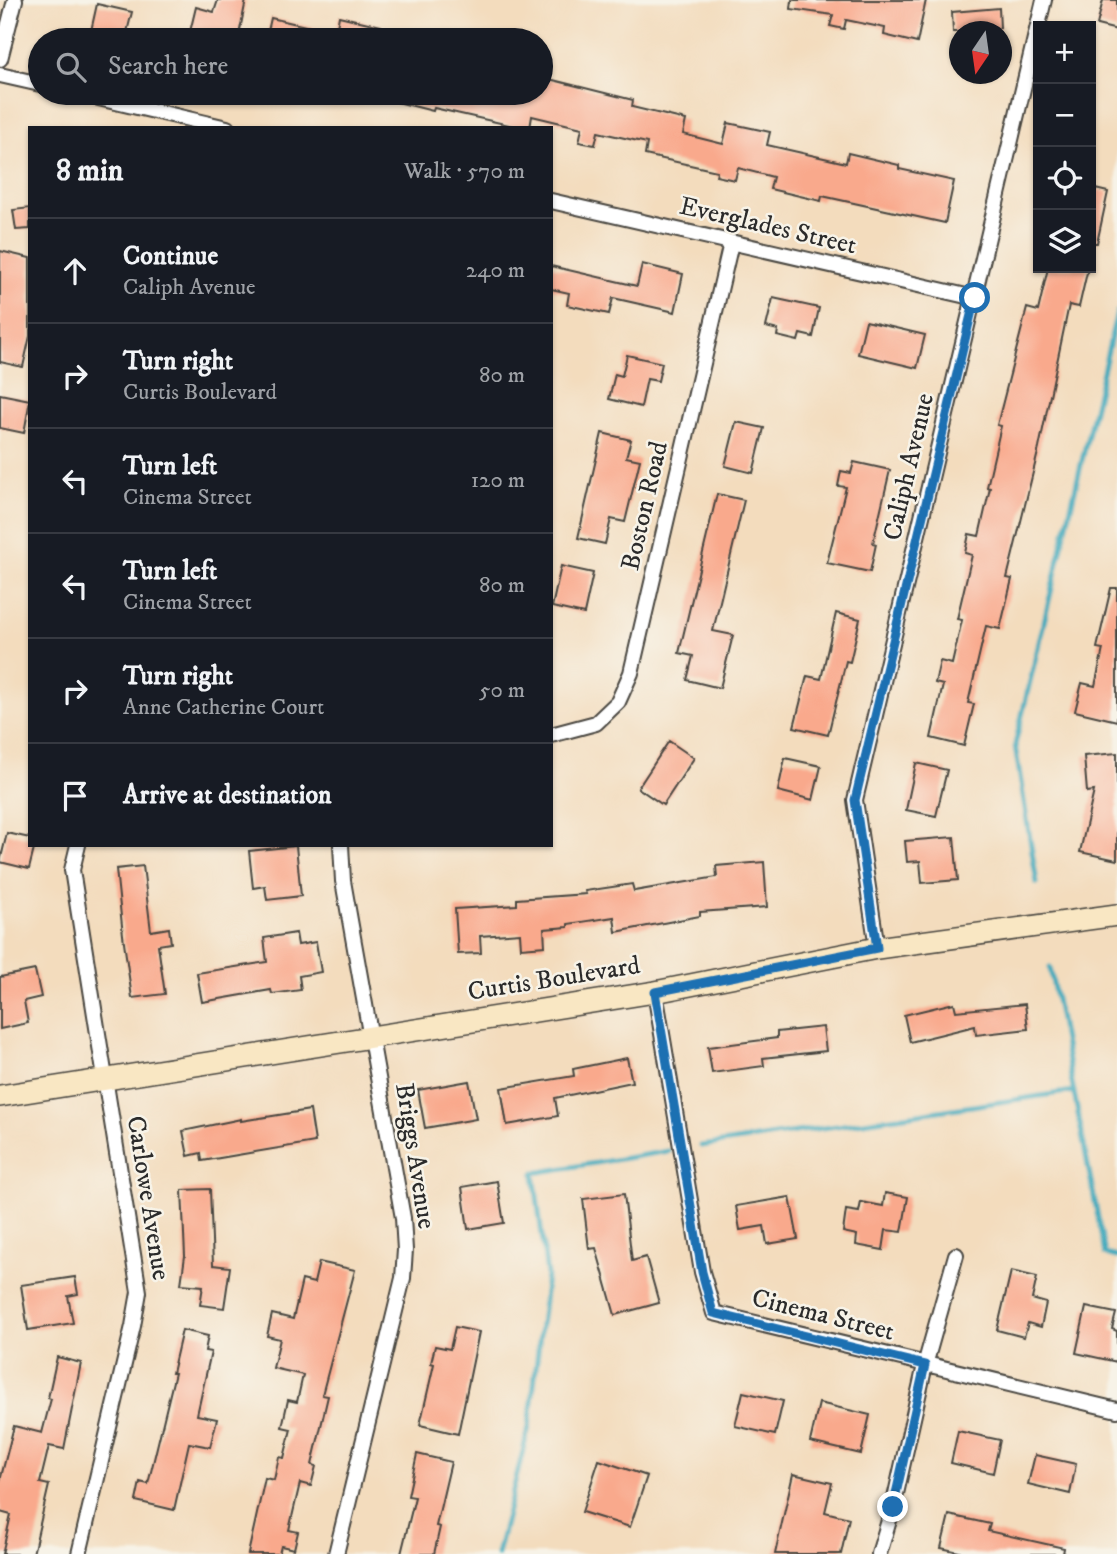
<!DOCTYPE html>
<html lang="en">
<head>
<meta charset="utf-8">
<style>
	body { margin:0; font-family:"IM FELL DW Pica",serif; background:#242831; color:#f1f3f6 }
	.controls { position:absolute; right:21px; top:21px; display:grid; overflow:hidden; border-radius:0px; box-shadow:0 2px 5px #0004 }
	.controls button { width:63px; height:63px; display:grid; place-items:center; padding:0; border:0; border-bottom:2px solid #363941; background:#171b24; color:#f1f3f6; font:35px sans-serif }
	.compass { position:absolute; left:949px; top:21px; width:63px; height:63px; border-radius:50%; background:#171b24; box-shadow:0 2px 5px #0004; rotate:193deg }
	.stop { position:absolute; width:21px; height:21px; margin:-16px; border:5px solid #1f6fb2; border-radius:50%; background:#fff }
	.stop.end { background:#1f6fb2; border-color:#fff; box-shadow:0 2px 7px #0008 }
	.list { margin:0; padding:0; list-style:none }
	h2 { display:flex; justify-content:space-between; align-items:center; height:91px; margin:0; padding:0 28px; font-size:30px }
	h2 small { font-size:23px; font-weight:400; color:#9ea1a6 }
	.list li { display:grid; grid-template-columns:46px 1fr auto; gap:21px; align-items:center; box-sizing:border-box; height:105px; padding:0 28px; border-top:2px solid #363941 }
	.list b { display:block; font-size:26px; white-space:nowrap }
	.list p { margin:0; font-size:23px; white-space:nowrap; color:#9ea1a6 }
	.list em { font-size:23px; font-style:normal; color:#9ea1a6 }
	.icon { flex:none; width:38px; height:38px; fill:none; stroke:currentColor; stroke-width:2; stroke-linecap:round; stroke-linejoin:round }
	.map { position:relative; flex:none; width:1117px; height:1554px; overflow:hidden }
	.search { position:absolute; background:#171b24; box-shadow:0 2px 5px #0004; left:28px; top:28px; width:525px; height:77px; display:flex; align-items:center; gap:18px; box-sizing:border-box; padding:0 24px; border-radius:38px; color:#9ea1a6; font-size:26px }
	.panel { position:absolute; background:#171b24; box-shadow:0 2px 5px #0004; left:28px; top:126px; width:525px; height:721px; border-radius:0px }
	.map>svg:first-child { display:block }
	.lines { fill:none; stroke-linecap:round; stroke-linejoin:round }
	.stream { stroke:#3da9bc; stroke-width:5 }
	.building { fill:#f9a98c }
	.street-casing { stroke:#494641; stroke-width:18 }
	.secondary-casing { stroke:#494641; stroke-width:24 }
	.street { stroke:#fff; stroke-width:14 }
	.secondary { stroke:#f9e7c3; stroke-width:21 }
	.route { stroke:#1f6fb2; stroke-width:9 }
	.labels { text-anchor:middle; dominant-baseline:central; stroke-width:5; stroke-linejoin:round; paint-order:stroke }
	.street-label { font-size:26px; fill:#2b2b2b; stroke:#f7f3e8 }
</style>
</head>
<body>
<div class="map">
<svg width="1117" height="1554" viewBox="0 0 1117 1554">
	<rect width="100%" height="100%" fill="#f7f3e8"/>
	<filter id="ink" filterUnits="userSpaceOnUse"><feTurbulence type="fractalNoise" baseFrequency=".0143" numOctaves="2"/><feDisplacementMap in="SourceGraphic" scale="14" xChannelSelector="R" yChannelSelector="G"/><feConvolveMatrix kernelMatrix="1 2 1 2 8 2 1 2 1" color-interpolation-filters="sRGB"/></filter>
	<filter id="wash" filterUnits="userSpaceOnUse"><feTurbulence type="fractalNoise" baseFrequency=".00686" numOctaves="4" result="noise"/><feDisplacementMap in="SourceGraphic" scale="28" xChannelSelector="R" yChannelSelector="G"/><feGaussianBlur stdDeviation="1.57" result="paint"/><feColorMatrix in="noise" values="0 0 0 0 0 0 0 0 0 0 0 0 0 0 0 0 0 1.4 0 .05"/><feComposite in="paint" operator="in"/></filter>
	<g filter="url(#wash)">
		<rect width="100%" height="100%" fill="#f3dcbd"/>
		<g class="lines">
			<path class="stream" d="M1037 883 1015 745 1117 312
				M1050 968 1105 1254 1117 1257
				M701 1146 1074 1091
				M497 1554 529 1427 547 1275 534 1173 669 1151"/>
		</g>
		<g id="blocks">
			<path class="building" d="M218 0H246L238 40H188L196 7 214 12Z
				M792 0H926L917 43 884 35 885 28 846 20 844 29 830 26 833 15 791 9Z
				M1103 0H1117V30L1097 25Z
				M97 4 132 12 125 40H89Z
				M999 8 1000 28 992 29V32H953L952 12Z
				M339 16 381 26 378 40H266L271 18 336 33Z
				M541 77 633 100 632 107 686 120 683 134 723 144 728 123 770 132 767 145 846 163 848 153 899 165V169L954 181 945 223 822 196 821 201 770 189 773 177 738 168 735 180 716 176 717 171 645 155 647 143 598 132 595 145 579 142 582 128 532 116 530 128H522L434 108 433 111 381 98V93H541Z
				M1091 188 1108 192 1097 243H1091Z
				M30 208V229L16 230 13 210Z
				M0 251 30 258V336L23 367 0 362Z
				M642 264 683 274 675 312 613 298 609 314 567 305 569 293 551 289V266L637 286Z
				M1048 268H1088L1079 307 1069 305 1039 448 1007 578 1012 579 1000 629 986 626 968 703 974 704 964 746 931 738 943 685 935 683 940 661 952 664 962 620 957 619 972 555 965 553 969 534 979 536 990 488 987 487 1001 426 997 425 1027 308 1038 311Z
				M773 298 819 308 813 337 800 334 798 341 777 336 778 330 766 327Z
				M866 321 925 335 917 368 858 354Z
				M627 355 662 363 658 381 647 379 641 407 609 399 615 374 622 376Z
				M0 394 30 400 24 433 0 428Z
				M736 422 764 428 753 473 725 466Z
				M602 433 631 440 626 457 640 460 625 522 611 519 605 544 578 538Z
				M854 462 890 470 873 543 876 544 870 572 827 563 846 487 838 486 841 471 851 473Z
				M717 494 744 500 713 631 733 635 720 688 687 680 693 656 679 653Z
				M561 566 593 573 584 614 552 607Z
				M1111 588H1117V721L1075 711 1082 683 1095 686 1103 649 1097 648Z
				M836 613 860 619 850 662 846 661 828 735 794 727 807 676 821 679Z
				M669 741 694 758 663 805 638 788Z
				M1117 753V860L1080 852 1094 791 1087 792 1084 756Z
				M785 758 821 766 813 800 778 791Z
				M916 763 947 770 936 816 906 810Z
				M7 833 30 838V845H35L29 869 0 862Z
				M954 837 958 880 922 883 920 861 907 862 905 841Z
				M296 846 301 896 267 900 265 886 253 888 249 851Z
				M764 862 767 907 700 912V916L616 932 614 917 568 924V927L544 929 545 946 521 948 520 933 480 936 481 953 458 954 455 909 517 905V899L586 894 585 891 632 884 634 891 717 877 716 866Z
				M143 866 151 931 169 928 171 943 158 945 165 994 132 998 123 935 116 869Z
				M296 933 298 945 316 942 321 972 299 976 301 990 272 994 271 990 202 1002 197 973 267 962 264 938Z
				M35 970 41 997 24 1001 28 1023 0 1029V977Z
				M954 1003 956 1011 1025 1004 1028 1029 976 1035 975 1026 910 1042 904 1015Z
				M823 1027 826 1051 763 1058 764 1066 712 1073 708 1047 777 1038V1032Z
				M627 1058 632 1082 555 1098 558 1116 507 1125 501 1088 574 1076 573 1069Z
				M469 1081 476 1119 425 1128 418 1090Z
				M310 1110 315 1142 202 1161 201 1153 188 1156 183 1131 241 1119V1121Z
				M497 1181 504 1223 468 1229 462 1187Z
				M210 1189 213 1265 230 1267 224 1308 200 1305 203 1286 181 1284 185 1256 182 1190Z
				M885 1193 908 1197 902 1232 886 1230 883 1250 856 1245 857 1235 843 1232 846 1210 859 1212 861 1202 883 1206Z
				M624 1194 632 1261 646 1257 659 1303 615 1315 596 1248 589 1249 583 1199Z
				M790 1197 798 1239 767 1244 764 1226 740 1230 736 1206Z
				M319 1262 355 1270 322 1395 328 1396 312 1465 316 1466 311 1486 300 1483 289 1530 298 1532 294 1549 281 1546 279 1554H248L265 1478 274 1480 279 1457 284 1458 291 1429 282 1427 288 1400 297 1402 303 1375 273 1368 280 1339 267 1336 272 1314 293 1319 302 1280 314 1283Z
				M1011 1271 1037 1277 1032 1299 1046 1303 1041 1327 1028 1323 1024 1337 997 1330Z
				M75 1277 78 1294 68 1296 73 1323 28 1330 21 1285Z
				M1086 1307 1116 1313 1112 1329 1117 1331V1362L1076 1353Z
				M455 1327 479 1332 458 1434 420 1425 434 1364 431 1363 435 1346 450 1349Z
				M182 1330 208 1336 205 1351 211 1352 197 1415 217 1419 210 1447 189 1443 174 1510 136 1501 140 1482 148 1484 175 1373H172Z
				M57 1357 81 1363 64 1449 49 1446 40 1483 49 1485 33 1554H2L11 1515 0 1512V1481L14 1426 42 1433 51 1399 48 1398Z
				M743 1392 783 1401 775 1435 735 1426Z
				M819 1403 870 1415 861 1454 810 1442Z
				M958 1431 1000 1440 993 1473 951 1463Z
				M417 1454 451 1462 436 1526 440 1527 434 1554H401L415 1497 408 1496Z
				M1035 1455 1076 1464 1070 1494 1028 1484Z
				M599 1460 647 1476 630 1527 582 1512Z
				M793 1474 832 1483 825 1512 849 1518 841 1554H775Z
				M949 1515 990 1524 988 1531 1064 1548 1063 1554H968L941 1548Z"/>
		</g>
	</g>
	<g filter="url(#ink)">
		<use href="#blocks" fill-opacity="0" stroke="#494641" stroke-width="2"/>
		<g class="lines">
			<g class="street-casing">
				<path id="street" d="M0 59 15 0
					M0 75 40 84
					M77 93 227 128
					M551 201 975 298
					M551 735 596 723 618 702 631 673 731 243
					M78 845 72 870 139 1292 133 1326 79 1554
					M877 948 855 800 1044 0
					M655 992 702 1272 714 1313 1117 1410
					M336 1554 403 1278 405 1250 403 1218 343 881 341 845
					M879 1554 893 1507 925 1365 956 1255"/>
			</g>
			<g class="secondary-casing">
				<path id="secondary" d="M0 1096 655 992 877 948 1117 915"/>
			</g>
			<use href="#street" class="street"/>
			<use href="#secondary" class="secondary"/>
		</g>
	</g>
	<g class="lines" filter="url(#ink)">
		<path class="route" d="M893 1507 925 1365 713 1313 702 1272 655 992 877 948 855 800 975 298"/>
	</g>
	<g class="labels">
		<g class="street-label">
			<text transform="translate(768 226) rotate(13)">Everglades Street</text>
			<text transform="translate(909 467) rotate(-77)">Caliph Avenue</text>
			<text transform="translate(645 506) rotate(-77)">Boston Road</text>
			<text transform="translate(554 979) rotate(-9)">Curtis Boulevard</text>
			<text transform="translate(415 1156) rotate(81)">Briggs Avenue</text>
			<text transform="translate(148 1198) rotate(81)">Carlowe Avenue</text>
			<text transform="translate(823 1315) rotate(14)">Cinema Street</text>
		</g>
	</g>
</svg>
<div class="controls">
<button>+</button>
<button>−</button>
<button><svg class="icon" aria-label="locate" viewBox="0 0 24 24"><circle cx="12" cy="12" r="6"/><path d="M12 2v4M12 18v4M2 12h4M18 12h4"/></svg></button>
<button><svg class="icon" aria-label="layers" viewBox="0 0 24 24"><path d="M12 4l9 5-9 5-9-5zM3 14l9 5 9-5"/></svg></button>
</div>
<svg class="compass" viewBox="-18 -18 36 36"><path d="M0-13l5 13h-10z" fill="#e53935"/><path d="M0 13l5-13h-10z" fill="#9ea1a6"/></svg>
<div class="stop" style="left:975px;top:298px"></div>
<div class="stop end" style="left:893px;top:1507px"></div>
<div class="search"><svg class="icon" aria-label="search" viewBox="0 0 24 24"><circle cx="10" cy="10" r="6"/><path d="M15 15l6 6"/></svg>Search here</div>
<section class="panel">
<h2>8 min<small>Walk · 570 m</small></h2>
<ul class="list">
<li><svg class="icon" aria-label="ahead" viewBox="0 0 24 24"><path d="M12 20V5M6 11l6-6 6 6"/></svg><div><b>Continue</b><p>Caliph Avenue</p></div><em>240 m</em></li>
<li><svg class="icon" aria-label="right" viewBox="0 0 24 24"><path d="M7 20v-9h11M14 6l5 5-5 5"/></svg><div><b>Turn right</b><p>Curtis Boulevard</p></div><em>80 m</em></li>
<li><svg class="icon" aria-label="left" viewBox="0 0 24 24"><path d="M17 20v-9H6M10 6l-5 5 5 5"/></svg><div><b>Turn left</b><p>Cinema Street</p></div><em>120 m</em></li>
<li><svg class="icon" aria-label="left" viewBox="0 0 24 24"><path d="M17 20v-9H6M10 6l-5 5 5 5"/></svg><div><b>Turn left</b><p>Cinema Street</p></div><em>80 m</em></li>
<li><svg class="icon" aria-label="right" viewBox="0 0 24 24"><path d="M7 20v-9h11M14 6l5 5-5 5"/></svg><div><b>Turn right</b><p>Anne Catherine Court</p></div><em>50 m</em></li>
<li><svg class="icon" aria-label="arrive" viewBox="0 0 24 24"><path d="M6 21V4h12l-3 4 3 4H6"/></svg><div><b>Arrive at destination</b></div></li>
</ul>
</section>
</div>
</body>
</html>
